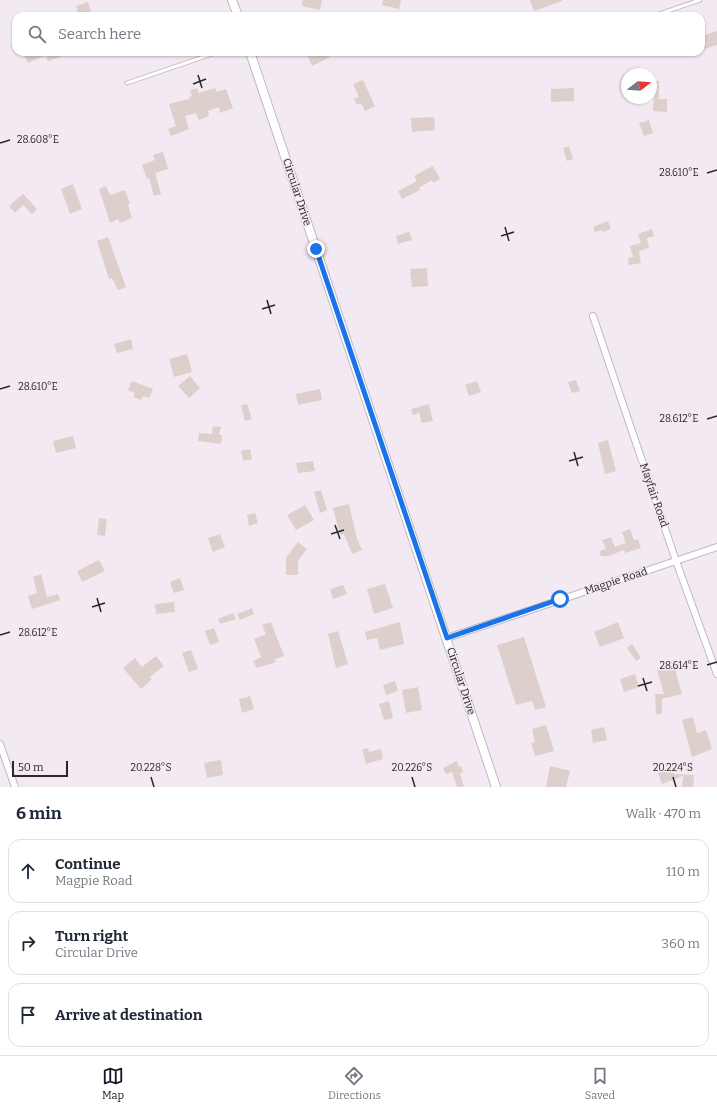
<!DOCTYPE html>
<html lang="en">
<head>
<meta charset="utf-8">
<style>
	body { margin:0; font-family:Bitter,serif; background:#f2f2f3; color:#1f2937 }
	.compass { position:absolute; left:621px; top:68px; width:36px; height:36px; border-radius:50%; background:#fff; box-shadow:0 1px 3px #0004; rotate:73deg }
	.scale { position:absolute; left:12px; bottom:10px; width:56px; box-sizing:border-box; padding-left:4px; border:2px solid #2b272a; border-top:0; font-size:11px; line-height:14px; white-space:nowrap; color:#2b272a; -webkit-text-stroke:3px #f3e9f2; paint-order:stroke }
	.stop { position:absolute; width:12px; height:12px; margin:-9px; border:3px solid #1a73e8; border-radius:50%; background:#fff }
	.stop.end { background:#1a73e8; border-color:#fff; box-shadow:0 1px 4px #0008 }
	.list { margin:0; padding:0; list-style:none }
	h2 { display:flex; justify-content:space-between; align-items:center; height:52px; margin:0; padding:0 16px; font-size:17px }
	h2 small { font-size:13px; font-weight:400; color:#747a83 }
	.list li { display:grid; grid-template-columns:26px 1fr auto; gap:12px; align-items:center; box-sizing:border-box; height:64px; margin:0 8px 8px; padding:0 8px; border:1px solid #e0e1e3; border-radius:12px }
	.list b { display:block; font-size:15px; white-space:nowrap }
	.list p { margin:0; font-size:13px; white-space:nowrap; color:#747a83 }
	.list em { font-size:13px; font-style:normal; color:#747a83 }
	.icon { flex:none; width:22px; height:22px; fill:none; stroke:currentColor; stroke-width:2; stroke-linecap:round; stroke-linejoin:round }
	.map { position:relative; flex:none; width:717px; height:787px; overflow:hidden }
	.search { position:absolute; background:#fff; box-shadow:0 1px 3px #0004; left:12px; right:12px; top:12px; height:44px; display:flex; align-items:center; gap:10px; box-sizing:border-box; padding:0 14px; border-radius:12px; color:#747a83; font-size:15px }
	.sheet { height:268px; background:#fff }
	nav { display:flex; justify-content:space-around; align-items:center; box-sizing:border-box; height:56px; border-top:1px solid #e0e1e3; background:#fff; font-size:11px; color:#747a83 }
	nav a { display:grid; justify-items:center; gap:2px }
	nav .on { color:#111827 }
	.map>svg:first-child { display:block }
	.building { fill:#dccfcc }
	.lines { fill:none; stroke-linecap:round; stroke-linejoin:round }
	.lane-casing { stroke:#c1b8c0; stroke-width:5 }
	.street-casing { stroke:#c1b8c0; stroke-width:8 }
	.secondary-casing { stroke:#c1b8c0; stroke-width:10 }
	.lane { stroke:#fff; stroke-width:3 }
	.street { stroke:#fff; stroke-width:6 }
	.secondary { stroke:#fff; stroke-width:8 }
	.route { stroke:#1a73e8; stroke-width:5 }
	.ticks { fill:none; stroke:#2b272a; stroke-width:1.5 }
	.labels { text-anchor:middle; dominant-baseline:central; stroke-width:3; stroke-linejoin:round; paint-order:stroke }
	.street-label { font-size:11px; fill:#2b272a; stroke:#f3e9f2 }
	.ticks-label { font-size:10px; text-anchor:middle; fill:#2b272a; stroke:#f3e9f2; stroke-width:3; stroke-linejoin:round; paint-order:stroke }
</style>
</head>
<body>
<div class="map">
<svg width="717" height="787" viewBox="0 0 717 787">
	<rect width="100%" height="100%" fill="#f3e9f2"/>
	<path class="building" d="M303 0H322L320 10 302 6Z
		M383 0H401L399 9 382 5Z
		M530 0H562V1L534 11Z
		M88 2 92 16H79L76 6Z
		M717 31V45L701 50V36Z
		M23 52H72V53L48 61 46 55 28 63Z
		M306 52H328L330 57 312 66Z
		M363 80 375 106 365 111 361 103 357 105 354 99 359 97 353 84Z
		M652 81H659V99H667V112L653 111 654 95H651Z
		M197 88 199 93 215 88 217 92 226 89 233 108 220 113 219 107 208 111 209 116 199 120 196 113 185 116 189 129 171 136 168 129 176 126 169 104 190 99 189 97 192 96 190 90Z
		M574 88V101L551 102V89Z
		M434 117 435 130 412 132 411 118Z
		M649 120 653 133 644 136 639 123Z
		M569 146 573 159 567 161 563 148Z
		M163 152 168 169 155 173 161 194 154 196 149 178 147 179 142 165 155 160 153 155Z
		M433 166 440 179 433 183 432 180 419 188 420 190 402 199 398 191 417 181 414 176Z
		M73 184 82 209 70 214 61 189Z
		M106 186 110 195 125 190 130 204 128 205 132 218 120 223 118 219 110 223 99 189Z
		M23 194 37 209 32 214 23 205 15 213 9 206Z
		M608 221 611 229 602 232V230L595 232 593 227Z
		M652 229 654 236 647 238 649 248 639 251 641 263 629 265 628 258 633 257 630 246 641 243 638 234Z
		M409 232 412 240 398 244 396 236Z
		M108 237 126 287 118 290 112 278 109 279 97 241Z
		M427 268 428 286 412 287 410 269Z
		M131 339 133 349 117 353 114 344Z
		M187 354 192 372 174 377 169 359Z
		M190 376 200 388 189 398 178 386Z
		M576 380 580 391 572 393 568 382Z
		M132 381 153 389 149 398 143 396 141 400 133 397 135 393 128 390Z
		M477 381 481 392 469 396 465 385Z
		M320 389 322 400 298 405 296 394Z
		M247 404 252 419 245 421 241 405Z
		M429 404 433 421 422 423 419 413 413 415 411 409Z
		M213 426 221 427 219 435H222L221 444 198 441 199 433 212 434Z
		M73 436 76 448 56 453 53 441Z
		M608 440 616 471 605 474 598 443Z
		M250 449 252 459 243 461 241 451Z
		M313 461 315 471 298 473 296 463Z
		M321 490 327 510 320 513 314 492Z
		M349 504 357 539 362 550 352 554 344 534 340 535 333 508Z
		M305 505 314 520 296 530 287 515Z
		M255 513 258 523 249 526 247 515Z
		M99 518 107 519 105 536 97 535Z
		M630 529 634 540 638 539 641 548 625 553 624 550 608 556H601L599 551 606 549 602 540 611 537 615 547 626 543 622 532Z
		M220 534 225 547 213 552 208 538Z
		M298 542 307 549 298 561V575H286V558Z
		M99 560 105 571 82 582 77 571Z
		M41 574 47 597 58 594 60 600 32 609 28 596 37 593 33 577Z
		M180 578 184 590 174 593 170 582Z
		M385 584 393 608 374 614 367 589Z
		M343 585 347 594 333 599 330 589Z
		M174 602 175 612 156 614 155 604Z
		M252 608 254 614 240 620 237 614Z
		M233 613 236 619 220 624 218 619Z
		M271 622 284 656 275 659 276 662 257 668 253 661 261 657 254 639 266 634 262 625Z
		M400 622 404 644 380 650 377 638 367 640 365 632Z
		M618 622 624 638 600 647 594 632Z
		M214 628 219 642 210 645 205 631Z
		M338 631 348 664 336 668 328 634Z
		M524 637 546 707 535 710 532 701 516 705 497 645Z
		M632 644 641 658 636 661 627 648Z
		M191 650 198 669 189 672 182 653Z
		M156 656 164 666 150 677 152 679 141 689 123 668 135 658 142 667Z
		M674 666 682 694 662 699V714H656L655 694H664L657 670Z
		M635 674 639 687 624 692 620 679Z
		M395 681 398 691 386 695 383 685Z
		M418 687 422 710 406 713 402 690Z
		M250 696 254 709 242 713 239 699Z
		M389 701 393 718 384 720 379 704Z
		M693 717 697 733 706 730 712 749 692 757 682 720Z
		M546 725 554 751 535 756 531 743 535 742 532 729Z
		M604 727 607 740 593 743 591 730Z
		M368 748 369 752 381 749 383 759 366 764 362 749Z
		M221 760 223 775 207 778 204 763Z
		M457 761 459 767 461 766 463 772 460 773 464 787H457L452 772 446 774 443 768Z
		M550 766 570 771 566 787H546Z
		M672 767 674 774 694 775 693 787H682L683 776 662 784 658 773Z"/>
	<g class="lines">
		<g class="lane-casing">
			<path id="lane" d="M653 16 700 0
				M553 53 556 52
				M127 83 218 52"/>
		</g>
		<g class="street-casing">
			<path id="street" d="M593 316 676 561 717 674
				M447 638 717 547
				M0 744 15 787"/>
		</g>
		<g class="secondary-casing">
			<path id="secondary" d="M232 0 238 16
				M250 52 496 787"/>
		</g>
		<use href="#lane" class="lane"/>
		<use href="#street" class="street"/>
		<use href="#secondary" class="secondary"/>
	</g>
	<g class="lines">
		<path class="route" d="M316 249 447 638 560 599"/>
	</g>
	<path class="ticks" d="M198 75 202 88M193 84 206 79M0 143 10 140M707 173 717 170M505 227 509 241M501 236 514 232M267 300 271 314M262 309 275 305M0 389 10 386M707 419 717 416M574 452 578 466M569 461 583 457M335 525 340 539M331 534 344 530M97 598 101 612M92 607 105 603M0 635 10 632M707 665 717 662M643 678 647 691M638 686 652 682M151 777 154 787M412 777 415 787M673 777 676 787"/>
	<g class="labels">
		<g class="street-label">
			<text transform="translate(297 192) rotate(72)">Circular Drive</text>
			<text transform="translate(654 495) rotate(71)">Mayfair Road</text>
			<text transform="translate(616 581) rotate(-18)">Magpie Road</text>
			<text transform="translate(461 681) rotate(72)">Circular Drive</text>
		</g>
	</g>
	<g class="ticks-label">
		<text x="38" y="143">28.608°E</text>
		<text x="679" y="176">28.610°E</text>
		<text x="38" y="390">28.610°E</text>
		<text x="679" y="422">28.612°E</text>
		<text x="38" y="636">28.612°E</text>
		<text x="679" y="669">28.614°E</text>
		<text x="151" y="771">20.228°S</text>
		<text x="412" y="771">20.226°S</text>
		<text x="673" y="771">20.224°S</text>
	</g>
</svg>
<svg class="compass" viewBox="-18 -18 36 36"><path d="M0-13l5 13h-10z" fill="#e53935"/><path d="M0 13l5-13h-10z" fill="#747a83"/></svg>
<div class="scale">50 m</div>
<div class="stop" style="left:560px;top:599px"></div>
<div class="stop end" style="left:316px;top:249px"></div>
<div class="search"><svg class="icon" aria-label="search" viewBox="0 0 24 24"><circle cx="10" cy="10" r="6"/><path d="M15 15l6 6"/></svg>Search here</div>
</div>
<section class="sheet">
<h2>6 min<small>Walk · 470 m</small></h2>
<ul class="list">
<li><svg class="icon" aria-label="ahead" viewBox="0 0 24 24"><path d="M12 20V5M6 11l6-6 6 6"/></svg><div><b>Continue</b><p>Magpie Road</p></div><em>110 m</em></li>
<li><svg class="icon" aria-label="right" viewBox="0 0 24 24"><path d="M7 20v-9h11M14 6l5 5-5 5"/></svg><div><b>Turn right</b><p>Circular Drive</p></div><em>360 m</em></li>
<li><svg class="icon" aria-label="arrive" viewBox="0 0 24 24"><path d="M6 21V4h12l-3 4 3 4H6"/></svg><div><b>Arrive at destination</b></div></li>
</ul>
</section>
<nav>
<a class="on"><svg class="icon" aria-label="map" viewBox="0 0 24 24"><path d="M3 6l6-2 6 2 6-2v14l-6 2-6-2-6 2zM9 4v14M15 6v14"/></svg>Map</a>
<a><svg class="icon" aria-label="directions" viewBox="0 0 24 24"><path d="M12 3l9 9-9 9-9-9zM9 14v-3h6M13 9l2 2-2 2"/></svg>Directions</a>
<a><svg class="icon" aria-label="saved" viewBox="0 0 24 24"><path d="M7 4h10v16l-5-4-5 4z"/></svg>Saved</a>
</nav>
</body>
</html>
